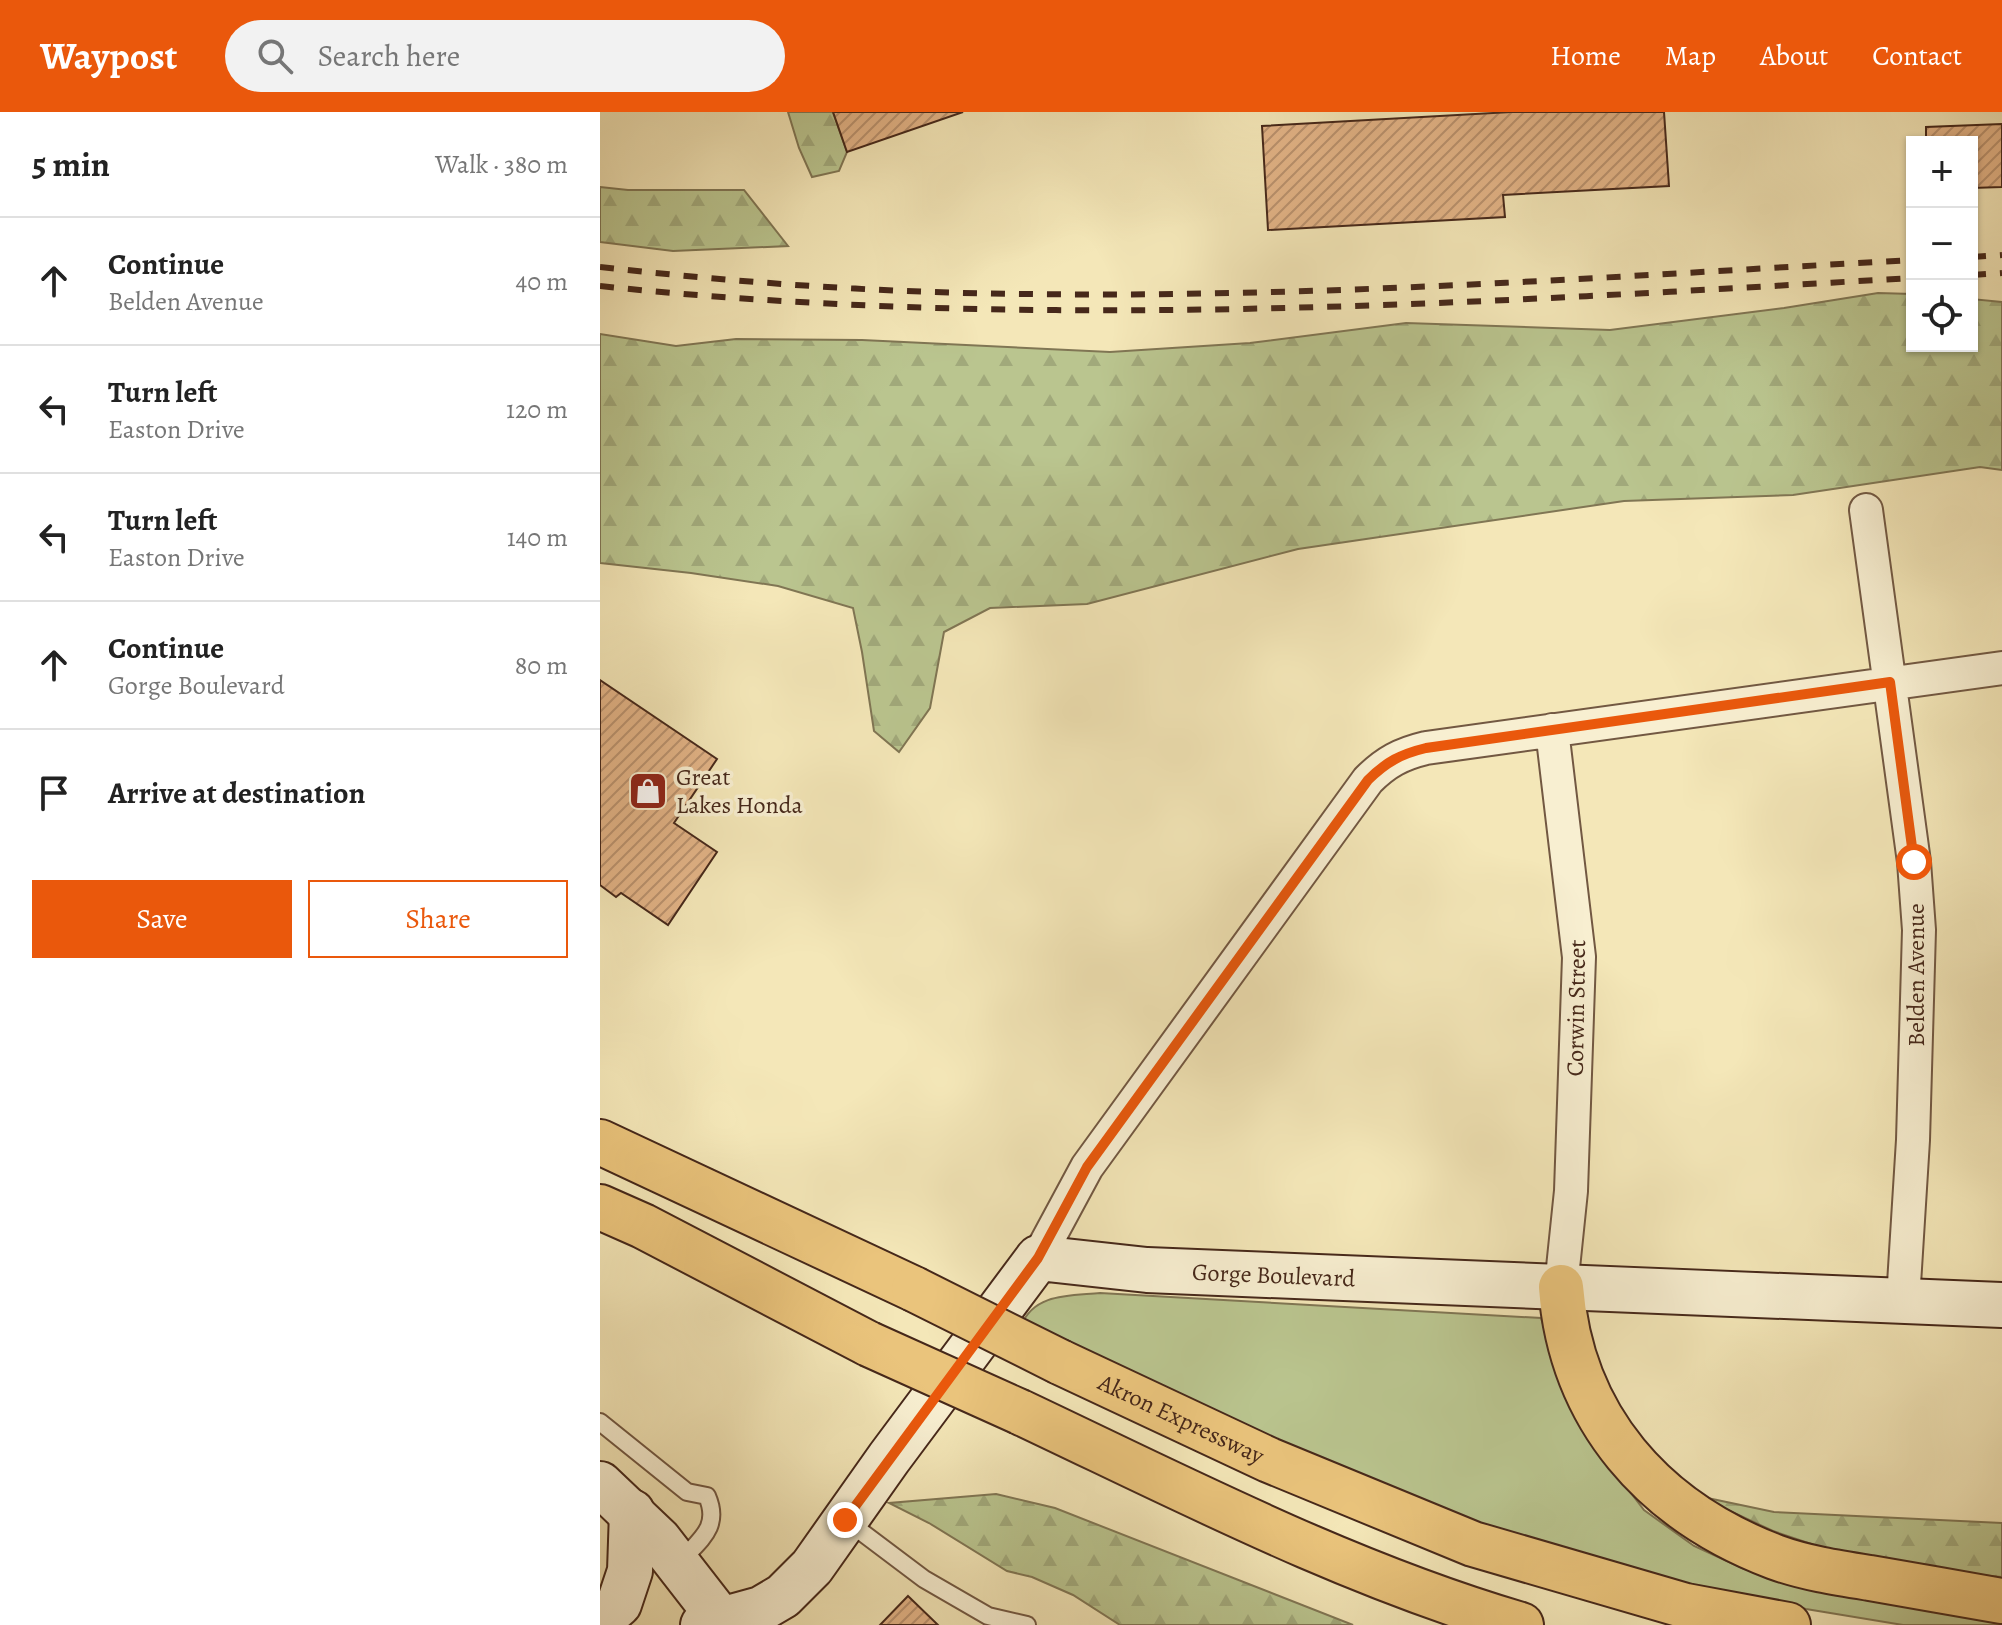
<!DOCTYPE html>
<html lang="en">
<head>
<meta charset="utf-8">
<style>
	body { margin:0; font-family:Alegreya,serif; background:#f2f2f2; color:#222 }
	.controls { position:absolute; right:24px; top:24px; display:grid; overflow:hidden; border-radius:0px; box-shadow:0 2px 6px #0004 }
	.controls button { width:72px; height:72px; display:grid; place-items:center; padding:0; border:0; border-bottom:2px solid #e0e0e0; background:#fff; color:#222; font:40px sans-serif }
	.stop { position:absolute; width:24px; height:24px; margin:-18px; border:6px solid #ea580c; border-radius:50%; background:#fff }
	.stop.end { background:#ea580c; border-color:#fff; box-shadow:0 2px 8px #0008 }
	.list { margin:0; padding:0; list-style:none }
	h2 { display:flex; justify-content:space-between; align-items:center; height:104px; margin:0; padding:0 32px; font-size:34px }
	h2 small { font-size:26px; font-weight:400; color:#767676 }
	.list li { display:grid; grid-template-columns:52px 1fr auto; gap:24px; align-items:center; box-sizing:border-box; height:128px; padding:0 32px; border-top:2px solid #e0e0e0 }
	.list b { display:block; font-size:30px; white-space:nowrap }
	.list p { margin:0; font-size:26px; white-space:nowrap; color:#767676 }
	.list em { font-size:26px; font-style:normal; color:#767676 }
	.actions { display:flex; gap:16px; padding:24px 32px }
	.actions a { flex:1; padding:18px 0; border:2px solid #ea580c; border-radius:0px; text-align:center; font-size:28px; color:#ea580c }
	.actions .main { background:#ea580c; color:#fff }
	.icon { flex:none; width:44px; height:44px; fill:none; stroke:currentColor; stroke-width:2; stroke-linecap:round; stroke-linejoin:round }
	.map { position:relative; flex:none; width:1402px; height:1513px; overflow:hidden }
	header { display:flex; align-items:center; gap:48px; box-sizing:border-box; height:112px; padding:0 40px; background:#ea580c; color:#fff }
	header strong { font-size:38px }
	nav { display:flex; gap:44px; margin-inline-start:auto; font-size:28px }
	.search { width:560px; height:72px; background:#f2f2f2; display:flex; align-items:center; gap:20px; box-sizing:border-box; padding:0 28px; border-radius:44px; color:#767676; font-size:30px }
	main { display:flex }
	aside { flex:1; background:#fff }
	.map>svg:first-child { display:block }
	.grass { fill:#bac58f; stroke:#807654; stroke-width:2 }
	.forest { fill:url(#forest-firs); stroke:#807654; stroke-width:2 }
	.building { fill:url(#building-hatch); stroke:#46281a; stroke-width:2 }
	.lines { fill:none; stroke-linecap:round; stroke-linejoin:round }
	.lane-casing { stroke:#725842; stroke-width:20 }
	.street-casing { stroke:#725842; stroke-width:36 }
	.secondary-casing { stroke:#46281a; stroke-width:48 }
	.highway-casing { stroke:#46281a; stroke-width:48 }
	.lane { stroke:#f8efd1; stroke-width:16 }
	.street { stroke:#f8efd1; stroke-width:32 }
	.secondary { stroke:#f8efd1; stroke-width:44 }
	.highway { stroke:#eac47c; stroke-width:44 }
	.rail { stroke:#46281a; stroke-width:6; stroke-dasharray:14 14; stroke-linecap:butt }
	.highway-bridge-casing { stroke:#46281a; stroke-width:48; stroke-linecap:butt }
	.highway-bridge { stroke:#eac47c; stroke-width:44 }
	.route { stroke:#ea580c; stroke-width:10 }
	.labels { text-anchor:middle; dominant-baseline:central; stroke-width:7; stroke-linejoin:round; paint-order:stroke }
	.poi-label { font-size:24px; fill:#46281a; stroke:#f8efd1; text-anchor:start }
	.street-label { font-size:24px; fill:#46281a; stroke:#f8efd1 }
</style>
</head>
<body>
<header>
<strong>Waypost</strong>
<div class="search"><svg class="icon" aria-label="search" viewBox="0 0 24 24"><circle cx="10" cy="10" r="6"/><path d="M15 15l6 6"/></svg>Search here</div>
<nav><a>Home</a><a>Map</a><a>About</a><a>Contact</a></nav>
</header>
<main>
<aside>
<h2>5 min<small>Walk · 380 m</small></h2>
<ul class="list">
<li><svg class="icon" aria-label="ahead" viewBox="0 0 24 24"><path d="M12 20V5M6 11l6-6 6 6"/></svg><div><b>Continue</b><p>Belden Avenue</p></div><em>40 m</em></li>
<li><svg class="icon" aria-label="left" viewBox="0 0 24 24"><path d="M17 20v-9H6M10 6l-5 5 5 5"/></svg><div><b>Turn left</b><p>Easton Drive</p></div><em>120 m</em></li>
<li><svg class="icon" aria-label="left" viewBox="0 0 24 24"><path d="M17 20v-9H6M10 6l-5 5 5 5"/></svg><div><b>Turn left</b><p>Easton Drive</p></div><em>140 m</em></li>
<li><svg class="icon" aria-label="ahead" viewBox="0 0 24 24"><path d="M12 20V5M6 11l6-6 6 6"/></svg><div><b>Continue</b><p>Gorge Boulevard</p></div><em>80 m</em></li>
<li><svg class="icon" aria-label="arrive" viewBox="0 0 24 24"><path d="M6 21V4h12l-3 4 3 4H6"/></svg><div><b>Arrive at destination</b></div></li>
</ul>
<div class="actions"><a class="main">Save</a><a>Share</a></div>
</aside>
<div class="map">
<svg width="1402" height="1513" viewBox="0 0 1402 1513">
	<defs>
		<pattern id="forest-firs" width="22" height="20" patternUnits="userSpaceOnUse" patternTransform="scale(2)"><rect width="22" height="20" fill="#bac58f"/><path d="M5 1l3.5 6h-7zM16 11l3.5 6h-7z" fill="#a1a97b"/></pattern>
		<pattern id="building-hatch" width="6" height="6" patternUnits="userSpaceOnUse" patternTransform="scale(2)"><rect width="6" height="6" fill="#e3b487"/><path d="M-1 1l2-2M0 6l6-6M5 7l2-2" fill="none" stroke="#ba926e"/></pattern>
	</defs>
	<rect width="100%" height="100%" fill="#f4e7b8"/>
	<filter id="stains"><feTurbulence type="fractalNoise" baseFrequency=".0025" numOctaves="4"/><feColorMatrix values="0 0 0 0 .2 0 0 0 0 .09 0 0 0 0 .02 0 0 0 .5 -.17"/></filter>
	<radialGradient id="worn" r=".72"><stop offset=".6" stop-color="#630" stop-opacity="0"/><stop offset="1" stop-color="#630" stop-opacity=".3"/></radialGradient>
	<path class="grass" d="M500 1181 941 1206 961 1270 996 1335 1044 1398 1094 1434 1144 1457 1402 1500V1513H1303L1206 1497 1061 1468 879 1415 652 1318 421 1214C434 1181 470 1184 500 1181Z"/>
	<path class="forest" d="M188 0H233L247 40 239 59 212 65 199 36Z
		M0 75 28 78H144L188 134 73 139 0 130Z
		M1278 181 1312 182V234H1372V187L1402 190V358L1380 355 1193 383 1024 389 698 437 487 492 390 496 344 520 330 596 299 640 274 619 262 540 253 496 178 474 91 461 0 451V222L76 234 136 227 262 228 510 240 650 231 806 211 1010 218 1184 196Z
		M396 1382 455 1396 753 1513H520L473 1483 432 1465 407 1459 329 1411 289 1391Z
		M1098 1384 1174 1400 1402 1411V1465L1277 1454 1173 1419Z"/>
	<path class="building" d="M233 0H363L247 40Z
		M911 0H1064L1069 74 903 83 905 105 668 118 662 14Z
		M1402 12V75L1372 76V30H1326V15Z
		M0 568 117 647 74 711 117 740 68 813 21 781 16 785 0 773Z
		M308 1484 338 1513H280Z"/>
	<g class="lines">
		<g class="lane-casing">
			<path id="lane" d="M0 1310 87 1380 107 1384C121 1416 99 1428 79 1451
				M247 1409 324 1467 388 1504 427 1513"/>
		</g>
		<g class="street-casing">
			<path id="street" d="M1266 398 1314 750 1319 818 1313 1028 1303 1188
				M952 618 979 845 971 1079 961 1175
				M438 1146 487 1055 768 668C786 650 801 642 826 636L1402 556"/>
		</g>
		<g class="secondary-casing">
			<g id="secondary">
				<path d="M0 1372 59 1428 125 1513"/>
				<path d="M0 1508 19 1492 30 1459 32 1400"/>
				<path id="s1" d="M103 1513 161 1497 183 1484 212 1455 289 1346 438 1146 547 1158 1402 1193"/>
			</g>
		</g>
		<g class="highway-casing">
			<g id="highway">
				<path d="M0 1030 314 1177"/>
				<path d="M0 1095 43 1114 269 1232"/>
				<path d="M961 1175C971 1307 1054 1399 1175 1445 1205 1456 1238 1461 1270 1466 1314 1474 1358 1481 1402 1489"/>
				<path id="s2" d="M460 1250 669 1348 873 1432 1086 1494 1188 1513"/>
				<path d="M420 1300C583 1377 747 1462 921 1513"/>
			</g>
		</g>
		<use href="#lane" class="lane"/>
		<use href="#street" class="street"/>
		<use href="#secondary" class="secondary"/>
		<use href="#highway" class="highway"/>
		<path class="rail" d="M1372 145 1402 143
			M0 155C142 171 285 181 428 182 723 186 1018 164 1312 148
			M1372 163 1402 161
			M0 174C437 220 875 191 1312 166"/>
		<g class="highway-bridge-casing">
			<path id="highway-bridge" d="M314 1177 460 1250
				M269 1232 420 1300"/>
		</g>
		<use href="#highway-bridge" class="highway-bridge"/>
	</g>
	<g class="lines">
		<path class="route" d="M245 1408 438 1146 487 1055 768 668C786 650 801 642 826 636L1290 570 1314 750"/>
	</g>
	<defs>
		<g id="shop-square" transform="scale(2)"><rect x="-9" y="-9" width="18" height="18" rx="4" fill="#8f2418" stroke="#f8efd1"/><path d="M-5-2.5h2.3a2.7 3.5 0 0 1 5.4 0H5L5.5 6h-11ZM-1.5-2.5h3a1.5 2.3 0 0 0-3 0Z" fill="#fff"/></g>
	</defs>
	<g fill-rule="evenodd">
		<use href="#shop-square" x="48" y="679"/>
	</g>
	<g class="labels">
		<g class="poi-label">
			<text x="76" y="665">Great<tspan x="76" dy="28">Lakes Honda</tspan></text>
		</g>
		<g class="street-label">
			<text transform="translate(1316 863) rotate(-90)">Belden Avenue</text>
			<text transform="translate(976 896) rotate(-89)">Corwin Street</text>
			<text stroke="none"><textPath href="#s1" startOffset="746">Gorge Boulevard</textPath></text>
			<text stroke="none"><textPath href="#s2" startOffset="134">Akron Expressway</textPath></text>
		</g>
	</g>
	<rect width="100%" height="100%" filter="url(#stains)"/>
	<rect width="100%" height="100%" fill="url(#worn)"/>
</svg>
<div class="controls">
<button>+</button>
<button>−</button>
<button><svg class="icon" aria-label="locate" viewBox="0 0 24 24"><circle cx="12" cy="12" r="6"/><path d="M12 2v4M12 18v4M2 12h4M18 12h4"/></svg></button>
</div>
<div class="stop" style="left:1314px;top:750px"></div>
<div class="stop end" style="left:245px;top:1408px"></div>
</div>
</main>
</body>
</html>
